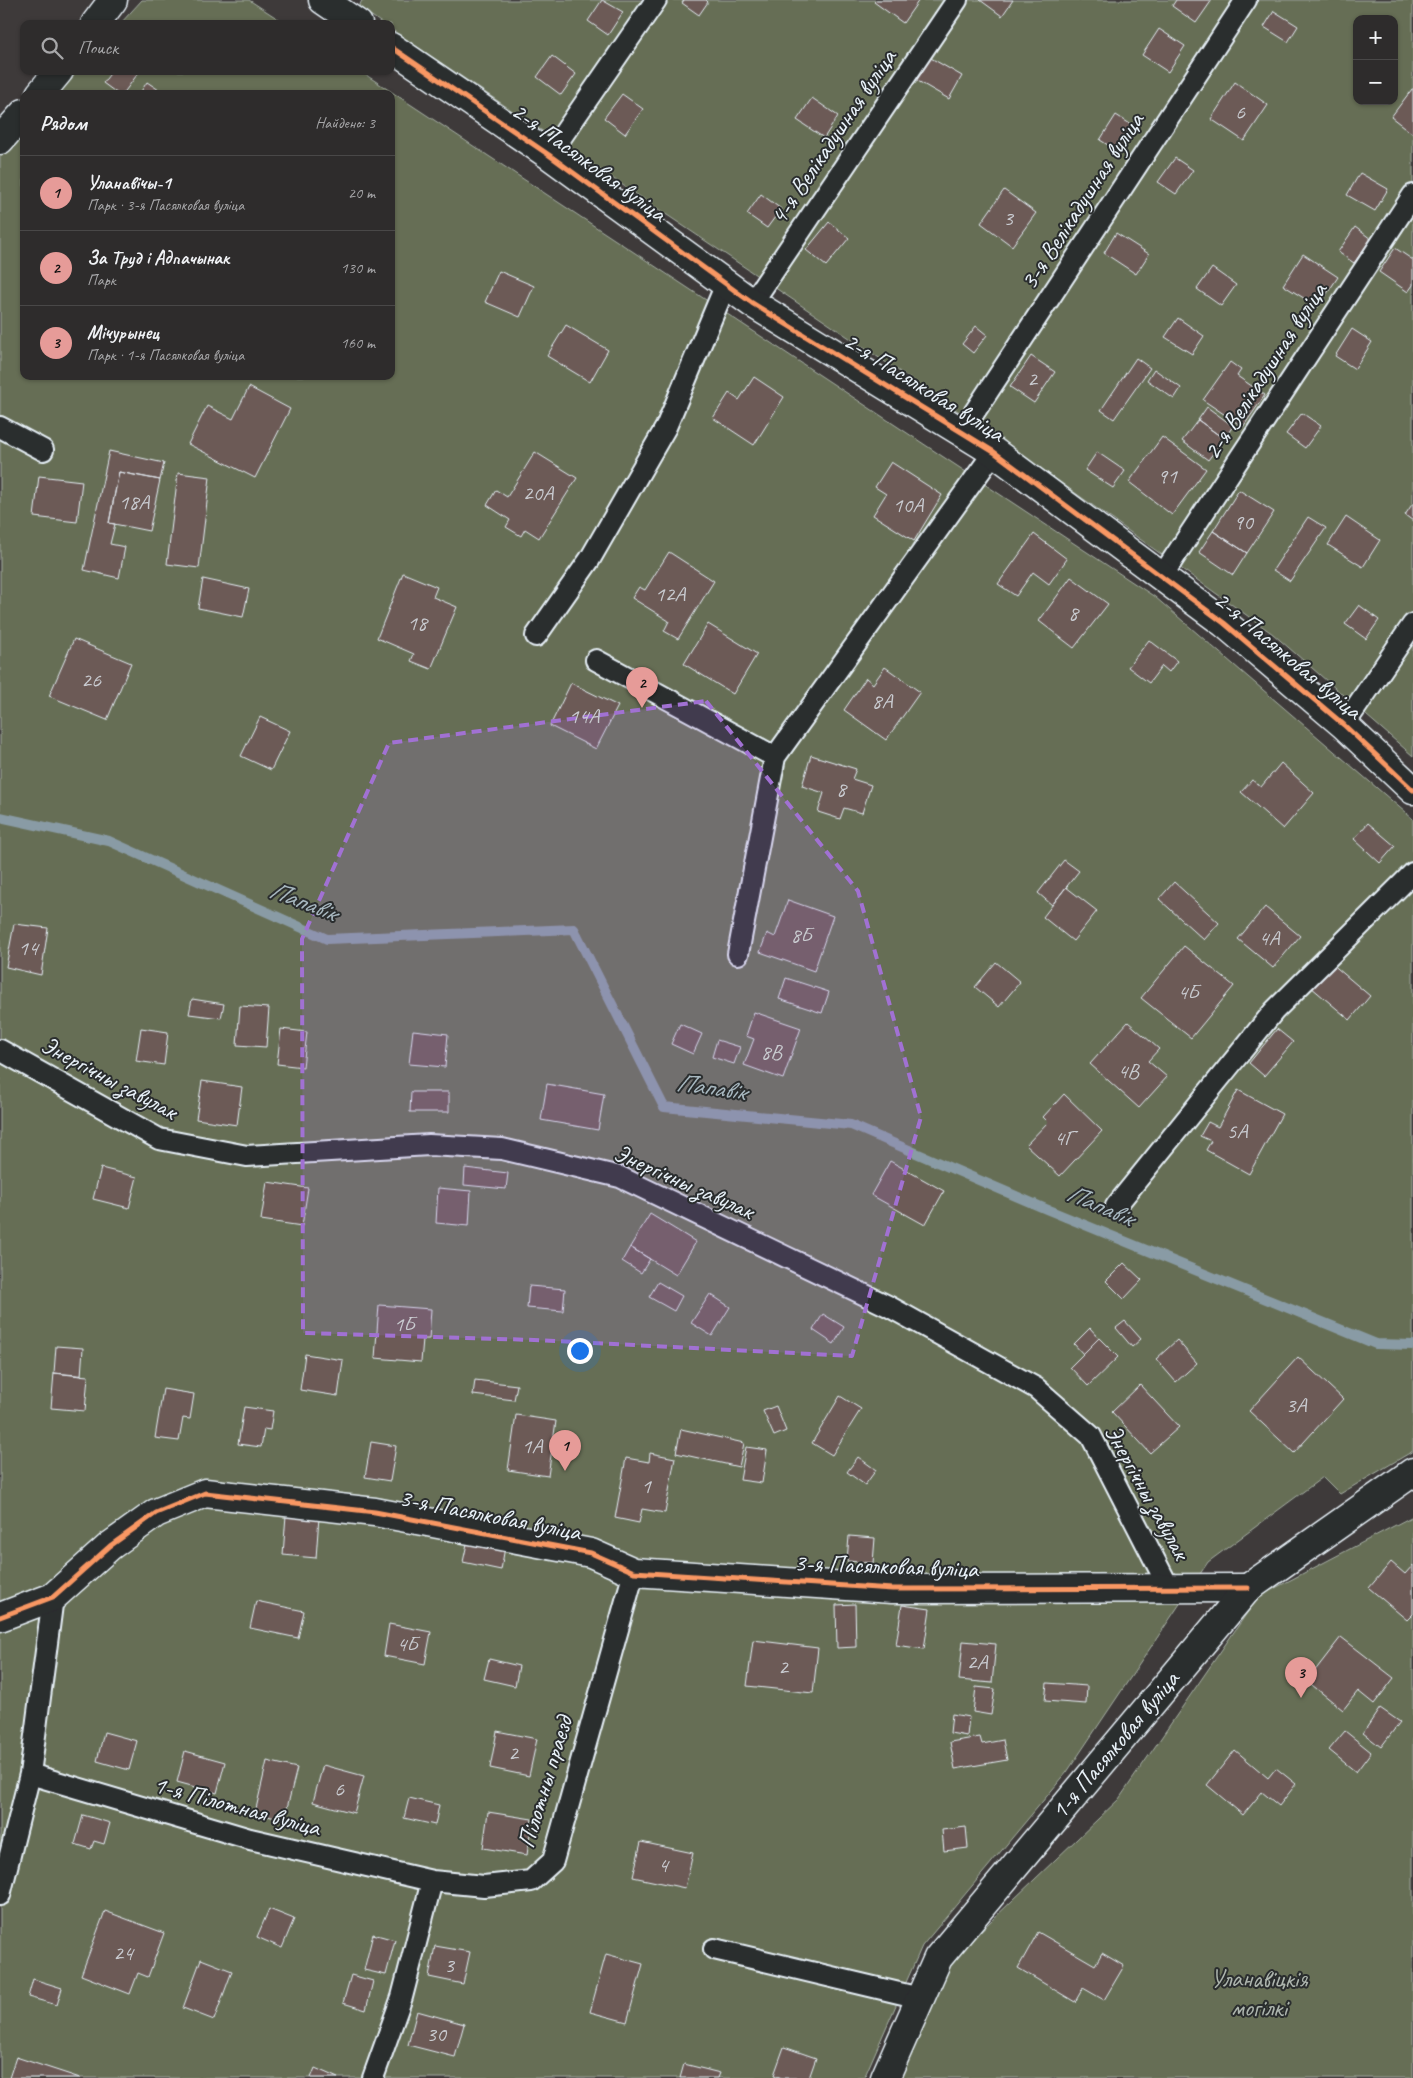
<!DOCTYPE html>
<html lang="ru">
<head>
<meta charset="utf-8">
<style>
	body { margin:0; font-family:Caveat,sans-serif; background:#363434; color:#f1f3f6 }
	.controls { position:absolute; right:15px; top:15px; display:grid; overflow:hidden; border-radius:10px; box-shadow:0 1px 4px #0004 }
	.controls button { width:45px; height:45px; display:grid; place-items:center; padding:0; border:0; border-bottom:1px solid #494848; background:#2e2c2c; color:#f1f3f6; font:25px sans-serif }
	.you { position:absolute; left:579px; top:1350px; width:18px; height:18px; margin:-12px; border:4px solid #fff; border-radius:50%; background:#1a73e8; box-shadow:0 0 0 8px #1a73e833 }
	.badge { display:grid; place-items:center; width:32px; height:32px; border-radius:50%; background:#e69b98; color:#111; font-size:16px; font-weight:700 }
	.pin { position:absolute; translate:-50% -41px; filter:drop-shadow(0 1px 2px #0008) }
	.pin::after { content:''; position:absolute; top:26px; width:18px; height:15px; background:inherit; clip-path:polygon(0 0,100% 0,50% 100%) }
	.list { margin:0; padding:0; list-style:none }
	h2 { display:flex; justify-content:space-between; align-items:center; height:65px; margin:0; padding:0 20px; font-size:21px }
	h2 small { font-size:16px; font-weight:400; color:#a7a7a9 }
	.list li { display:grid; grid-template-columns:32px 1fr auto; gap:15px; align-items:center; box-sizing:border-box; height:75px; padding:0 20px; border-top:1px solid #494848 }
	.list b { display:block; font-size:19px; white-space:nowrap }
	.list p { margin:0; font-size:16px; white-space:nowrap; color:#a7a7a9 }
	.list em { font-size:16px; font-style:normal; color:#a7a7a9 }
	.icon { flex:none; width:28px; height:28px; fill:none; stroke:currentColor; stroke-width:2; stroke-linecap:round; stroke-linejoin:round }
	.map { position:relative; flex:none; width:1413px; height:2078px; overflow:hidden }
	.search { position:absolute; background:#2e2c2c; box-shadow:0 1px 4px #0004; left:20px; top:20px; width:375px; height:55px; display:flex; align-items:center; gap:12px; box-sizing:border-box; padding:0 18px; border-radius:10px; color:#a7a7a9; font-size:19px }
	.panel { position:absolute; background:#2e2c2c; box-shadow:0 1px 4px #0004; left:20px; top:90px; width:375px; height:290px; border-radius:10px }
	.map>svg:first-child { display:block }
	.green { fill:#666e55; stroke:#a7b0a6; fill-rule:evenodd }
	.lines { fill:none; stroke-linecap:round; stroke-linejoin:round }
	.stream { stroke:#899ba5; stroke-width:10 }
	.building { fill:#6c5a57; stroke:#e8f1f8 }
	.service-casing { stroke:#e8f1f8; stroke-width:24 }
	.minor-casing { stroke:#e8f1f8; stroke-width:31 }
	.tertiary-casing { stroke:#e8f1f8; stroke-width:31 }
	.service { stroke:#2a2d2e; stroke-width:20 }
	.minor { stroke:#2a2d2e; stroke-width:28 }
	.tertiary { stroke:#2a2d2e; stroke-width:28 }
	.cycleway-casing { stroke:#2a2d2e; stroke-width:8 }
	.cycleway { stroke:#f99763; stroke-width:5 }
	.marked { fill:#a171d3; fill-opacity:0.2; stroke:#a171d3; stroke-width:4; stroke-dasharray:10 6; stroke-linejoin:round }
	.labels { text-anchor:middle; dominant-baseline:central; stroke-width:4; stroke-linejoin:round; paint-order:stroke }
	.number-label { font-size:22px; fill:#c9cbd0 }
	.street-label { font-size:25px; fill:#e8f1f8; stroke:#2a2d2e }
	.park-label { font-size:25px; fill:#aeb6af; stroke:#2a2d2e }
	.water-label { font-size:26px; font-style:italic; fill:#a8b8c0; stroke:#2a2d2e }
</style>
</head>
<body>
<div class="map">
<svg width="1413" height="2078" viewBox="0 0 1413 2078">
	<rect width="100%" height="100%" fill="#3e3a3a"/>
	<filter id="ink" filterUnits="userSpaceOnUse"><feTurbulence type="fractalNoise" baseFrequency=".02" numOctaves="2"/><feDisplacementMap in="SourceGraphic" scale="10" xChannelSelector="R" yChannelSelector="G"/><feConvolveMatrix kernelMatrix="1 2 1 2 8 2 1 2 1" color-interpolation-filters="sRGB"/></filter>
	<g filter="url(#ink)">
		<path class="green" d="M142 0H249L286 24H120Z
			M362 0H1413V756L1273 634 1001 440 391 29V24H383L359 7ZM1357 19H1394V101H1357Z
			M75 71H360L1155 597 1413 819V1451L1340 1494 1323 1477 1208 1562 1067 1772 922 1946 864 2078H0V150L24 125V376H391V94H53Z
			M1413 1516V2078H895L949 1961 1119 1799 1258 1597Z"/>
		<g class="lines">
			<path class="stream" d="M0 817 109 841 327 939 574 929 664 1107 851 1125 1046 1209 1376 1344 1413 1345"/>
		</g>
		<path class="building" d="M602 0 623 12 608 35 588 21Z
			M684 0H706L708 2 699 15 682 3Z
			M876 0H919L903 23 874 2Z
			M980 0H1013L1002 16Z
			M1176 0H1212L1196 23 1172 6Z
			M1274 11 1298 26 1288 42 1264 27Z
			M1159 29 1185 46 1168 72 1142 55Z
			M552 56 576 74 561 95 537 77Z
			M929 57 962 76 949 99 916 80Z
			M112 71H139V72L123 94H118L103 83Z
			M147 82 165 94H142L140 93Z
			M1235 82 1268 105 1244 141 1211 119Z
			M1412 89H1413V134L1391 117Z
			M622 94 643 109 625 134 604 118Z
			M812 98 838 116 824 138 797 120Z
			M1116 115 1135 127 1119 152 1100 140Z
			M1175 158 1193 170 1176 194 1158 182Z
			M1360 173 1388 189 1375 211 1347 195Z
			M1004 190 1036 213 1012 246 981 223Z
			M761 194 781 209 767 228 747 214Z
			M829 222 849 238 826 266 806 250Z
			M1355 227 1371 239 1354 263 1338 252Z
			M1116 233 1149 254 1136 274 1104 253Z
			M1395 248 1413 260V285L1408 292 1379 272Z
			M1303 254 1338 277 1318 307 1283 285Z
			M1212 268 1236 285 1221 306 1197 289Z
			M499 271 534 286 520 317 485 302Z
			M1178 318 1204 336 1192 354 1165 337Z
			M566 325 608 350 590 382 547 356Z
			M976 326 987 335 973 353 962 344Z
			M1352 329 1372 342 1355 369 1335 356Z
			M1031 356 1055 372 1034 403 1010 387Z
			M1136 358 1150 368 1114 419 1101 410Z
			M1230 362 1241 370 1237 376 1265 395 1243 427 1203 400Z
			M1154 369 1181 388 1174 399 1147 380Z
			M754 377 784 397 754 445 713 418 729 393 739 400Z
			M249 387 290 409 255 478 188 444 207 406 233 419Z
			M1207 407 1233 426 1224 439 1198 420Z
			M1302 413 1321 426 1305 448 1286 434Z
			M1198 420 1224 439 1208 460 1182 441Z
			M1162 437 1206 469 1172 515 1129 482Z
			M109 451 164 463 160 480 119 472 109 523 115 524 110 544 125 547 119 578 84 570Z
			M535 452 577 478 539 538 525 529 521 536 506 527 510 520 487 505 496 490 507 497Z
			M1097 452 1125 471 1113 488 1085 470Z
			M891 462 942 495 914 541 873 515 886 494 875 487Z
			M119 472 160 480 149 531 109 523Z
			M178 473 210 477 199 568 167 564Z
			M39 476 82 481 77 522 34 517Z
			M1239 490 1274 512 1247 553 1213 531Z
			M1413 503V521L1405 515Z
			M1308 517 1326 528 1290 581 1273 570Z
			M1346 517 1380 540 1363 567 1328 545Z
			M1213 531 1247 553 1233 575 1199 552Z
			M1034 534 1067 559 1049 584 1033 572 1016 596 998 584Z
			M669 552 714 581 678 639 664 631 669 621 632 598 639 587 645 590Z
			M403 573 437 587 433 597 457 607 431 669 411 661 414 654 377 638Z
			M1071 577 1108 604 1074 648 1039 621Z
			M203 579 249 589 243 617 198 608Z
			M1359 605 1379 620 1366 639 1345 624Z
			M708 624 757 654 733 694 684 664Z
			M74 639 131 663 107 720 49 696Z
			M1149 640 1177 661 1169 672 1162 666 1149 683 1128 667Z
			M885 667 920 692 886 740 844 710 866 678 873 684Z
			M571 683 618 706 596 749 550 726Z
			M260 717 290 731 271 770 241 756Z
			M811 755 856 769 852 779 871 785 862 813 844 808 840 819 818 812 824 793 802 786Z
			M1281 763 1314 793 1283 829 1241 792 1252 780 1261 787Z
			M1368 823 1395 846 1380 863 1354 839Z
			M1064 860 1079 871 1052 905 1038 893Z
			M1174 882 1219 923 1204 940 1159 899Z
			M1066 887 1097 911 1073 941 1043 917Z
			M788 900 833 916 814 971 760 952 767 933 775 937Z
			M1265 907 1300 936 1273 968 1238 939Z
			M14 924 48 928 41 975 6 967Z
			M1184 946 1234 986 1191 1038 1141 998Z
			M996 962 1020 982 999 1007 975 987Z
			M1331 963 1370 996 1350 1020 1311 987Z
			M786 978 829 992 822 1013 779 999Z
			M192 999 224 1004 221 1018 189 1014Z
			M240 1006 269 1008 266 1047 237 1045Z
			M754 1012 801 1028 783 1079 744 1065 754 1039 746 1036Z
			M1128 1022 1159 1049 1148 1061 1167 1077 1139 1108 1090 1064Z
			M680 1024 702 1034 693 1054 671 1044Z
			M141 1028 168 1032 164 1065 136 1061Z
			M281 1029 307 1032 303 1067 277 1064Z
			M1277 1029 1293 1042 1264 1076 1249 1063Z
			M413 1030 448 1034 445 1067 409 1064Z
			M717 1040 740 1047 734 1064 712 1057Z
			M202 1081 242 1087 237 1125 196 1119Z
			M547 1084 604 1094 598 1130 541 1120Z
			M1238 1090 1282 1114 1249 1174 1206 1150 1211 1141 1200 1136 1208 1122 1218 1127Z
			M411 1092H449V1112H410Z
			M1064 1094 1102 1131 1060 1176 1026 1145 1048 1122 1043 1117Z
			M890 1161 944 1191 925 1225 871 1195Z
			M101 1168 137 1177 129 1208 93 1199Z
			M465 1168 508 1173 506 1189 464 1185Z
			M267 1182 308 1188 302 1226 261 1220Z
			M438 1188 471 1191 469 1226 436 1223Z
			M650 1214 696 1242 676 1275 630 1247Z
			M630 1247 650 1259 641 1273 622 1261Z
			M1124 1263 1142 1280 1124 1299 1106 1281Z
			M658 1282 682 1296 674 1311 649 1297Z
			M529 1286 565 1289 563 1311 527 1308Z
			M710 1294 730 1307 712 1336 691 1323Z
			M379 1305 431 1309 429 1339H423L421 1362 375 1358Z
			M823 1314 844 1327 834 1344 813 1330Z
			M1125 1321 1141 1339 1132 1347 1116 1328Z
			M1090 1328 1099 1338 1083 1354 1074 1344Z
			M1099 1338 1118 1357 1088 1386 1070 1367Z
			M1177 1340 1197 1363 1176 1382 1156 1359Z
			M56 1346 83 1348 81 1376 54 1373Z
			M305 1354 343 1360 338 1396 300 1390Z
			M1298 1357 1343 1399 1294 1453 1249 1411Z
			M54 1373 88 1376 85 1411 51 1408Z
			M475 1380 517 1385 514 1400 473 1395Z
			M1140 1385 1179 1427 1150 1453 1112 1412Z
			M163 1389 194 1394 190 1419 183 1418 179 1441 155 1438Z
			M840 1396 861 1409 832 1455 812 1443Z
			M776 1406 786 1431 774 1436 763 1411Z
			M244 1407 273 1411 270 1430 264 1429 261 1447 238 1444Z
			M516 1415 556 1421 548 1476 508 1470Z
			M681 1429 744 1443 739 1467 676 1453Z
			M371 1442 396 1446 390 1481 365 1477Z
			M746 1447 767 1450 762 1483 740 1480Z
			M650 1453 675 1458 665 1513 642 1509 639 1523 615 1518 626 1458 649 1462Z
			M858 1457 876 1470 865 1485 847 1472Z
			M286 1515 319 1517 316 1558 283 1555Z
			M849 1536 875 1538 873 1563 847 1561Z
			M468 1539 505 1547 501 1570 463 1562Z
			M1391 1562 1405 1574 1413 1565V1614L1407 1620 1369 1588Z
			M256 1601 304 1611 298 1638 250 1628Z
			M855 1604 856 1647 837 1648 836 1605Z
			M902 1605 930 1609 924 1649 896 1645Z
			M389 1624 431 1632 425 1664 384 1656Z
			M1341 1637 1394 1678 1374 1704 1358 1691 1343 1710 1307 1681Z
			M753 1640 818 1648 813 1693 747 1686Z
			M963 1641 996 1644 992 1683 959 1680Z
			M489 1659 519 1666 515 1686 484 1679Z
			M1047 1683 1087 1686 1086 1704 1045 1701Z
			M976 1687 995 1689 991 1715 973 1712Z
			M1380 1708 1400 1722 1381 1747 1363 1733Z
			M952 1714 969 1717 967 1736 950 1733Z
			M497 1731 537 1739 529 1776 490 1768Z
			M1345 1731 1371 1752 1356 1772 1329 1750Z
			M104 1732 137 1741 129 1770 97 1761Z
			M980 1737 982 1744 1003 1740 1007 1760 955 1769 950 1742Z
			M1235 1750 1268 1778 1276 1768 1296 1784 1279 1806 1262 1792 1243 1815 1207 1785Z
			M185 1751 225 1762 217 1793 177 1782Z
			M267 1761 297 1768 284 1820 255 1813Z
			M323 1765 364 1776 354 1813 313 1802Z
			M409 1798 439 1805 435 1825 404 1818Z
			M488 1812 532 1819 527 1855 483 1848Z
			M83 1815 110 1823 104 1844 94 1841 91 1849 75 1844Z
			M966 1827 968 1848 944 1851 942 1830Z
			M641 1842 693 1853 685 1888 633 1877Z
			M269 1909 294 1919 282 1948 257 1937Z
			M105 1911 164 1933 148 1977 138 1973 130 1994 81 1975Z
			M1038 1932 1095 1965 1102 1953 1124 1966 1104 2000 1083 1988 1075 2002 1018 1968Z
			M373 1934 395 1940 386 1975 364 1970Z
			M435 1946 470 1952 463 1984 429 1977Z
			M606 1954 643 1964 627 2022 590 2012Z
			M201 1959 232 1971 214 2020 183 2008Z
			M351 1975 373 1981 366 2010 343 2003Z
			M33 1979 62 1988 57 2005 28 1997Z
			M417 2011 464 2024 455 2057 408 2045Z
			M784 2047 816 2058 809 2078H782L774 2075Z
			M16 2057 80 2078H9Z
			M684 2064 720 2073 718 2078H680Z
			M315 2068 338 2078H311Z"/>
		<g class="lines">
			<g class="service-casing">
				<path id="service" d="M549 155 656 0
					M752 303 957 0
					M0 427 43 450
					M962 431 1246 0
					M1162 576 1413 195
					M536 636 590 559 666 427 726 284
					M596 660 775 757
					M1344 725 1413 624
					M738 954 775 757 994 452
					M0 1050 159 1139 247 1156 429 1145 502 1149 620 1177 888 1306 1036 1388 1091 1436 1169 1588
					M1116 1206 1274 1011 1413 873
					M30 1774 250 1839 432 1881
					M0 1895 30 1774 53 1597
					M714 1949 920 1998
					M373 2078 402 1997 432 1881 484 1886 531 1881 553 1861 634 1572"/>
			</g>
			<g class="minor-casing">
				<path id="minor" d="M323 0 358 24
					M95 24 113 0
					M391 47 549 155 752 303 994 452 1224 623 1344 725 1413 790
					M40 94 59 71
					M0 140 24 113
					M0 1617 53 1597 110 1546 156 1513 205 1493 375 1512 591 1553 634 1572 892 1589 1248 1588"/>
			</g>
			<g class="tertiary-casing">
				<path id="tertiary" d="M885 2078 938 1958 1248 1588 1413 1472"/>
			</g>
			<use href="#service" class="service"/>
			<use href="#minor" class="minor"/>
			<use href="#tertiary" class="tertiary"/>
			<g class="cycleway-casing">
				<path id="cycleway" d="M391 47 549 155 752 303 994 452 1224 623 1344 725 1413 790
					M0 1617 53 1597 110 1546 156 1513 205 1493 375 1512 591 1553 634 1572 892 1589 1248 1588"/>
			</g>
			<use href="#cycleway" class="cycleway"/>
		</g>
	</g>
	<path class="marked" d="M706 701 858 891 921 1117 852 1356 534 1340 303 1333 302 939 389 743Z"/>
	<g class="labels">
		<g class="number-label">
			<text x="1240" y="112">6</text>
			<text x="1008" y="218">3</text>
			<text x="1032" y="379">2</text>
			<text x="1167" y="476">91</text>
			<text x="538" y="493">20А</text>
			<text x="134" y="502">18А</text>
			<text x="908" y="505">10А</text>
			<text x="1243" y="522">90</text>
			<text x="670" y="594">12А</text>
			<text x="1073" y="613">8</text>
			<text x="417" y="623">18</text>
			<text x="91" y="680">26</text>
			<text x="882" y="701">8А</text>
			<text x="584" y="716">14А</text>
			<text x="841" y="789">8</text>
			<text x="801" y="935">8Б</text>
			<text x="1269" y="938">4А</text>
			<text x="28" y="948">14</text>
			<text x="1188" y="992">4Б</text>
			<text x="771" y="1052">8В</text>
			<text x="1128" y="1071">4В</text>
			<text x="1237" y="1131">5А</text>
			<text x="1064" y="1138">4Г</text>
			<text x="404" y="1324">1Б</text>
			<text x="1296" y="1405">3А</text>
			<text x="532" y="1446">1А</text>
			<text x="646" y="1486">1</text>
			<text x="407" y="1644">4Б</text>
			<text x="977" y="1662">2А</text>
			<text x="783" y="1667">2</text>
			<text x="513" y="1753">2</text>
			<text x="339" y="1789">6</text>
			<text x="663" y="1865">4</text>
			<text x="123" y="1953">24</text>
			<text x="449" y="1965">3</text>
			<text x="436" y="2034">30</text>
		</g>
		<g class="street-label">
			<text transform="translate(833 137) rotate(-56)">4-я Велікадушная вуліца</text>
			<text transform="translate(589 162) rotate(36)">2-я Пасялковая вуліца</text>
			<text transform="translate(1082 201) rotate(-57)">3-я Велікадушная вуліца</text>
			<text transform="translate(1265 371) rotate(-57)">2-я Велікадушная вуліца</text>
			<text transform="translate(924 387) rotate(32)">2-я Пасялковая вуліца</text>
			<text transform="translate(1288 655) rotate(40)">2-я Пасялковая вуліца</text>
			<text transform="translate(109 1078) rotate(28)">Энергічны завулак</text>
			<text transform="translate(684 1182) rotate(24)">Энергічны завулак</text>
			<text transform="translate(1147 1492) rotate(61)">Энергічны завулак</text>
			<text transform="translate(490 1515) rotate(11)">3-я Пасялковая вуліца</text>
			<text transform="translate(886 1566) rotate(2)">3-я Пасялковая вуліца</text>
			<text transform="translate(1115 1745) rotate(-50)">1-я Пасялковая вуліца</text>
			<text transform="translate(545 1782) rotate(-73)">Пілотны праезд</text>
			<text transform="translate(237 1806) rotate(15)">1-я Пілотная вуліца</text>
		</g>
		<g class="park-label">
			<text x="1259" y="1979">Уланавіцкія<tspan x="1259" dy="29">могілкі</tspan></text>
		</g>
		<g class="water-label">
			<text transform="translate(303 901) rotate(21)">Папавік</text>
			<text transform="translate(711 1087) rotate(8)">Папавік</text>
			<text transform="translate(1100 1205) rotate(23)">Папавік</text>
		</g>
	</g>
</svg>
<div class="controls">
<button>+</button>
<button>−</button>
</div>
<div class="you"></div>
<div class="pin badge" style="left:565px;top:1471px">1</div>
<div class="pin badge" style="left:642px;top:708px">2</div>
<div class="pin badge" style="left:1301px;top:1698px">3</div>
<div class="search"><svg class="icon" aria-label="search" viewBox="0 0 24 24"><circle cx="10" cy="10" r="6"/><path d="M15 15l6 6"/></svg>Поиск</div>
<section class="panel">
<h2>Рядом<small>Найдено: 3</small></h2>
<ul class="list">
<li><span class="badge">1</span><div><b>Уланавічы-1</b><p>Парк · 3-я Пасялковая вуліца</p></div><em>20 m</em></li>
<li><span class="badge">2</span><div><b>За Труд і Адпачынак</b><p>Парк</p></div><em>130 m</em></li>
<li><span class="badge">3</span><div><b>Мічурынец</b><p>Парк · 1-я Пасялковая вуліца</p></div><em>160 m</em></li>
</ul>
</section>
</div>
</body>
</html>
